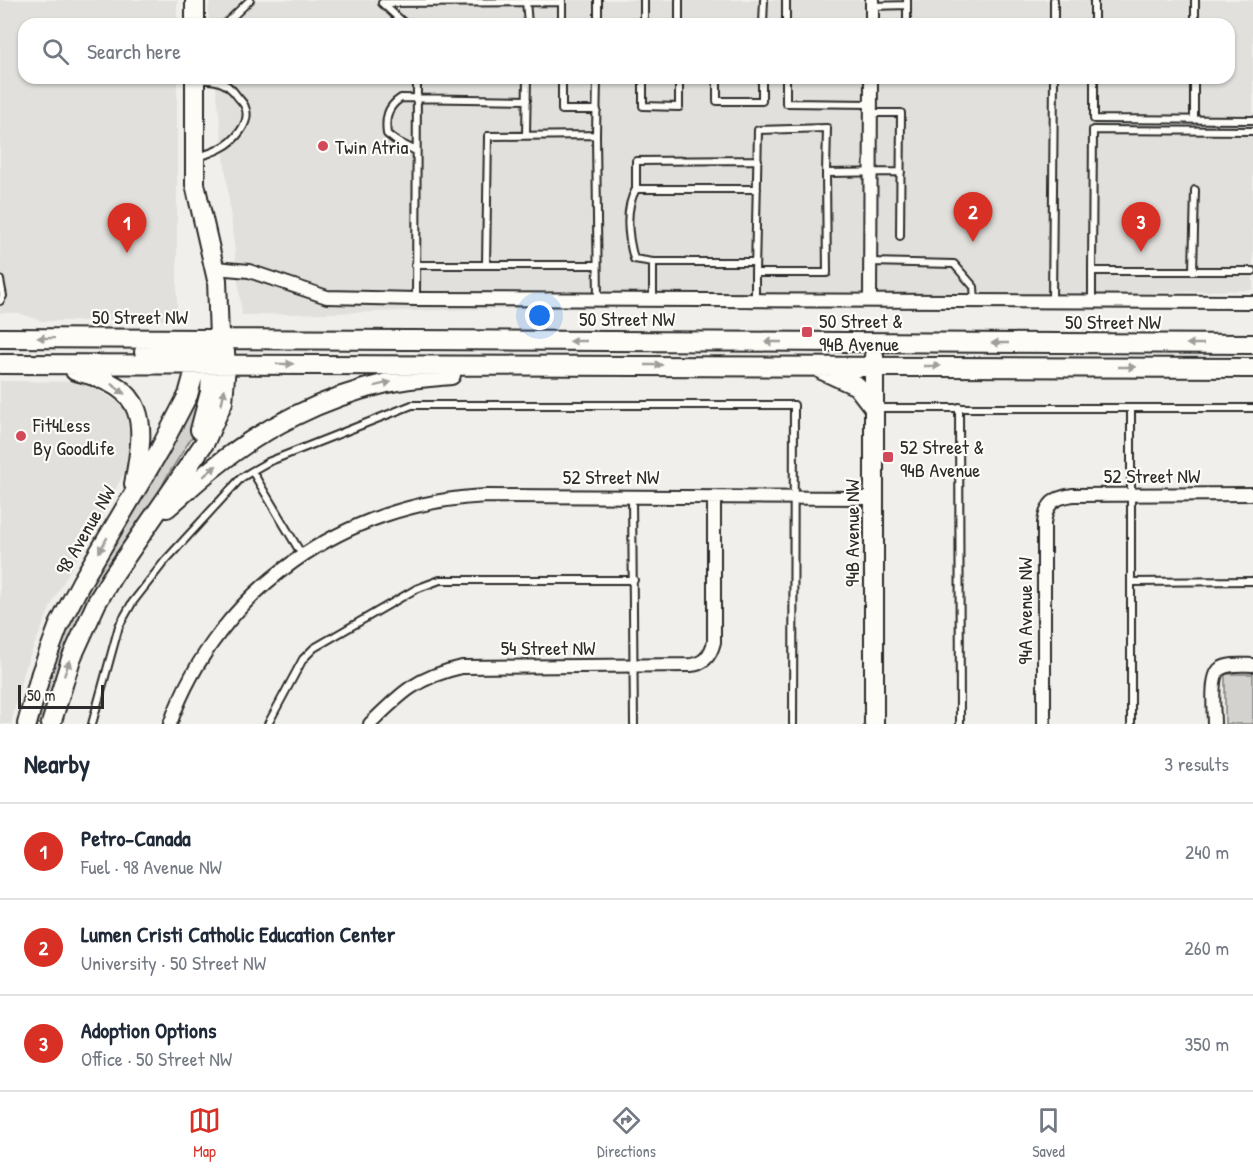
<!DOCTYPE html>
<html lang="en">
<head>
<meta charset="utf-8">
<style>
	body { margin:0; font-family:"Patrick Hand",sans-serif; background:#f6f6f7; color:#1f2937 }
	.scale { position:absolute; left:18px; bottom:15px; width:86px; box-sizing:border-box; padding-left:6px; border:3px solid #2b2b2b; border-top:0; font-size:16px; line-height:21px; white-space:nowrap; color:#2b2b2b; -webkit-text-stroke:4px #fdfcf7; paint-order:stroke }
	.you { position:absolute; left:540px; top:316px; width:21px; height:21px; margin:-15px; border:4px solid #fff; border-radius:50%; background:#1a73e8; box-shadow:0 0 0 9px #1a73e833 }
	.badge { display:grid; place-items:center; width:39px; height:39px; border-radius:50%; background:#d93025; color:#fff; font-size:20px; font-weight:700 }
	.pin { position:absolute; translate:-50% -50px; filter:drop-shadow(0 2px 3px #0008) }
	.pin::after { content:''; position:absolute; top:32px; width:21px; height:18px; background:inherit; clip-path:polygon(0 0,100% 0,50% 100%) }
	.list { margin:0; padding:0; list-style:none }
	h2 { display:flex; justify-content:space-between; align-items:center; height:78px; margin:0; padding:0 24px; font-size:26px }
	h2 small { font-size:20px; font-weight:400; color:#747a83 }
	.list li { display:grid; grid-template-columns:39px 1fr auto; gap:18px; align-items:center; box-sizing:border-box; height:96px; padding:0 24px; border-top:2px solid #e0e1e3 }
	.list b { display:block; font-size:22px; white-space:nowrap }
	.list p { margin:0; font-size:20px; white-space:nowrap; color:#747a83 }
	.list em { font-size:20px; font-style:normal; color:#747a83 }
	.icon { flex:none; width:33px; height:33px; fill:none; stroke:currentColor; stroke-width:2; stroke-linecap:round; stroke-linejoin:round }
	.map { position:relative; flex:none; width:1253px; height:724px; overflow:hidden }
	.search { position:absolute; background:#fff; box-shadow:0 2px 4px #0004; left:18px; right:18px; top:18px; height:66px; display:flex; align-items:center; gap:15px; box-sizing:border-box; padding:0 21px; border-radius:18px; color:#747a83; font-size:22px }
	.sheet { height:366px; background:#fff }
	nav { display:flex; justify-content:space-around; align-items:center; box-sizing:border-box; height:84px; border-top:2px solid #e0e1e3; background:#fff; font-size:16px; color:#747a83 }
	nav a { display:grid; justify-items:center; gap:3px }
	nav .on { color:#d93025 }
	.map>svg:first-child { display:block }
	.built { fill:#e1e0dc }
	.green { fill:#d3d2cf; stroke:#7f7e7d; stroke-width:1.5 }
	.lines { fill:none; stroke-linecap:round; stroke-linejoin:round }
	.lane-casing { stroke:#2b2b2b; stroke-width:10 }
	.street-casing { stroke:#2b2b2b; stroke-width:16 }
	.secondary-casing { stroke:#2b2b2b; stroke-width:22 }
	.lane { stroke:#fdfcf7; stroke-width:6 }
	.street { stroke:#fdfcf7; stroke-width:12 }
	.secondary { stroke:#fdfcf7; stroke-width:18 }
	.oneway { fill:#9e9e9b }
	.poi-dot { fill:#d1495b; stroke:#fdfcf7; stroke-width:2 }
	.labels { text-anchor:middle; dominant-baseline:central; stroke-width:4.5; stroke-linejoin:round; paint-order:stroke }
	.poi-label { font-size:20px; fill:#2b2b2b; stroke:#fdfcf7; text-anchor:start }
	.street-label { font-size:20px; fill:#2b2b2b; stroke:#fdfcf7 }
</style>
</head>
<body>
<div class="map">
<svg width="1253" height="724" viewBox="0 0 1253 724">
	<rect width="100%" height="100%" fill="#f0efeb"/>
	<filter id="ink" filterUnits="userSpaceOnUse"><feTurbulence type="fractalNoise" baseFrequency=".0167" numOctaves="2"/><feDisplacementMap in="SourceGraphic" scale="12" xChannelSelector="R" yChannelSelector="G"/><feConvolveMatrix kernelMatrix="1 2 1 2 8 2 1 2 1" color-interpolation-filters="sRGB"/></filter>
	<g filter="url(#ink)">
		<path class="built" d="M0 0H177V24H24V78H177V320L42 321 19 313H0Z
			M210 0H1253V290L242 315 215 78H1229V24H209L208 11Z
			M0 381 83 382 126 406 130 413 132 451 126 470 54 599 24 669 11 724H0Z"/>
		<path class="green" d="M203 381 197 429 166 478 44 724H36L47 680 67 631 93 579 182 425Z
			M1225 674H1253V724H1225Z"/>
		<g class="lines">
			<g class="lane-casing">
				<path id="lane" d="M679 0V24
					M1094 0V24
					M526 1 528 24
					M382 3 562 2
					M382 3 405 24
					M872 6 907 5
					M225 24 250 0
					M562 24V1
					M598 24V0
					M644 24V0
					M763 24 764 0
					M786 24V0
					M907 24V0
					M1054 24V0
					M1195 24V0
					M562 78V110H597
					M643 78V106L679 107V78
					M717 78V101H762V78
					M786 78V103L871 104
					M1094 78V119L1253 120
					M196 80C213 79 226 80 237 96 239 99 244 103 245 107 252 122 234 142 221 148 214 152 206 154 199 157
					M871 113H901L900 236
					M1194 119V78
					M526 134 527 78
					M596 135 597 78
					M416 151 396 141 387 134C385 118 387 107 401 98L527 100
					M826 173 827 128 758 130 755 273H827L826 173 901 172
					M636 189V161L758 160
					M1195 190 1193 271H1253
					M653 262V299
					M755 262H653L634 259C628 237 624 210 636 189H757
					M870 262 954 264 974 287 975 300
					M415 265H597
					M486 265 488 136 596 135 598 300
					M1193 271H1092L1093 130 1253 131
					M755 273V299
					M0 280 3 296 0 301
					M416 299 417 78
					M1092 301V271
					M1052 302 1054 78
					M959 407 960 724
					M876 408H1253
					M1131 408V724
					M252 471 268 462 412 405H794L793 724
					M632 497 634 724
					M1131 582 1253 581
					M92 724 119 626 132 603 164 562 241 478 252 471 302 555
					M268 724 303 659 314 648 416 589 440 580H634"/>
			</g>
			<g class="street-casing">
				<path id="street" d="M872 24V0
					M215 268 249 271 327 297 416 299 1253 302
					M870 299 871 78
					M170 724C218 589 346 502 487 496L873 498
					M370 724C401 693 417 677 462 667L691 665C705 664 711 654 714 642V498
					M1044 724V523C1047 503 1053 498 1073 495L1253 494
					M1214 724C1214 712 1210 676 1220 669 1229 663 1243 665 1253 665"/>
			</g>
			<g class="secondary-casing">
				<path id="secondary" d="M195 0V24
					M0 338 1253 344
					M144 352 190 350 208 345
					M874 356V724
					M0 364 1253 368
					M822 370 857 386 874 408
					M75 371C148 387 146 421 134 484
					M200 430 210 392 212 354
					M167 508C182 495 197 481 212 469 262 428 324 397 387 383 408 378 430 377 451 375
					M27 724 41 673 59 625 82 581 159 451 188 395 198 359 219 338
					M51 724 71 659 97 602 112 577 205 442 223 402 226 364 225 352 219 338 217 280 195 184V78"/>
			</g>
			<use href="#lane" class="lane"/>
			<use href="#street" class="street"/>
			<use href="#secondary" class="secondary"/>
		</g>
		<defs><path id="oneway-solid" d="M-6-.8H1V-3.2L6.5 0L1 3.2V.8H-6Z" transform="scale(1.5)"/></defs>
		<g class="oneway">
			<use href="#oneway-solid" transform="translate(46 338) rotate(-179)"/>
			<use href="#oneway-solid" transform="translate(578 341) rotate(-180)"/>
			<use href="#oneway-solid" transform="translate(773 342) rotate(-180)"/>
			<use href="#oneway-solid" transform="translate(1000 343) rotate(-180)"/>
			<use href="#oneway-solid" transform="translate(1195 344) rotate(-180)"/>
			<use href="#oneway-solid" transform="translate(285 364)"/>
			<use href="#oneway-solid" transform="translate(654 365)"/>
			<use href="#oneway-solid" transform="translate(932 366)"/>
			<use href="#oneway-solid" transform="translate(1127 367)"/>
			<use href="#oneway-solid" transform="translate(383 384) rotate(-14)"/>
			<use href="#oneway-solid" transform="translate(118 389) rotate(37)"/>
			<use href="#oneway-solid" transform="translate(223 397) rotate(-78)"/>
			<use href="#oneway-solid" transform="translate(210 471) rotate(-40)"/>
			<use href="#oneway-solid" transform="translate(103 545) rotate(120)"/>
			<use href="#oneway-solid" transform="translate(67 668) rotate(-70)"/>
		</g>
	</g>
	<g class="poi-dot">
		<circle cx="323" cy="146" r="6"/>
		<rect x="801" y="326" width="12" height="12" rx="3"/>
		<circle cx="21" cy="436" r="6"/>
		<rect x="882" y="451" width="12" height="12" rx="3"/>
	</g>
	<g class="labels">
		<g class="poi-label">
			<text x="335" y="146">Twin Atria</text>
			<text x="819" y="320">50 Street &amp;<tspan x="819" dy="23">94B Avenue</tspan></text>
			<text x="33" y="424">Fit4Less<tspan x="33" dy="23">By Goodlife</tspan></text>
			<text x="900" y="446">52 Street &amp;<tspan x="900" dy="23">94B Avenue</tspan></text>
		</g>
		<g class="street-label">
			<text x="140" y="316">50 Street NW</text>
			<text x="627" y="318">50 Street NW</text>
			<text x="1113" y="321">50 Street NW</text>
			<text x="1152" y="475">52 Street NW</text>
			<text x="611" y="476">52 Street NW</text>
			<text transform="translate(85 530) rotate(-60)">98 Avenue NW</text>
			<text transform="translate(851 533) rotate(-90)">94B Avenue NW</text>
			<text transform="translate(1024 611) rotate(-90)">94A Avenue NW</text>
			<text x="548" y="647">54 Street NW</text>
		</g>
	</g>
</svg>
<div class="scale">50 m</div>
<div class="you"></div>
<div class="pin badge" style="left:127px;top:253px">1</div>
<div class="pin badge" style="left:973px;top:242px">2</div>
<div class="pin badge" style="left:1141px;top:252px">3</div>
<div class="search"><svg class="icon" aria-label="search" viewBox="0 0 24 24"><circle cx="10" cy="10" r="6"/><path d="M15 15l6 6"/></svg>Search here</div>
</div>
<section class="sheet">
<h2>Nearby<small>3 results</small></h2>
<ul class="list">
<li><span class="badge">1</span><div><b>Petro-Canada</b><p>Fuel · 98 Avenue NW</p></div><em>240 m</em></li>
<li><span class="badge">2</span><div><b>Lumen Cristi Catholic Education Center</b><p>University · 50 Street NW</p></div><em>260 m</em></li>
<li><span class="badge">3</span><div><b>Adoption Options</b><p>Office · 50 Street NW</p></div><em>350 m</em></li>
</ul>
</section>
<nav>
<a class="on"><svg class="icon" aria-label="map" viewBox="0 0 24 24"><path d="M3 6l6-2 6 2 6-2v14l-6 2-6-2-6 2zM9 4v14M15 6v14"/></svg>Map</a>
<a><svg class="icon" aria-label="directions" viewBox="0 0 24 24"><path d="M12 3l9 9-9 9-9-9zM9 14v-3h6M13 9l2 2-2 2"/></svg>Directions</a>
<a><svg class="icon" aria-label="saved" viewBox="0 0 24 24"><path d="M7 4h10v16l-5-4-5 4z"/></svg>Saved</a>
</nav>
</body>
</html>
